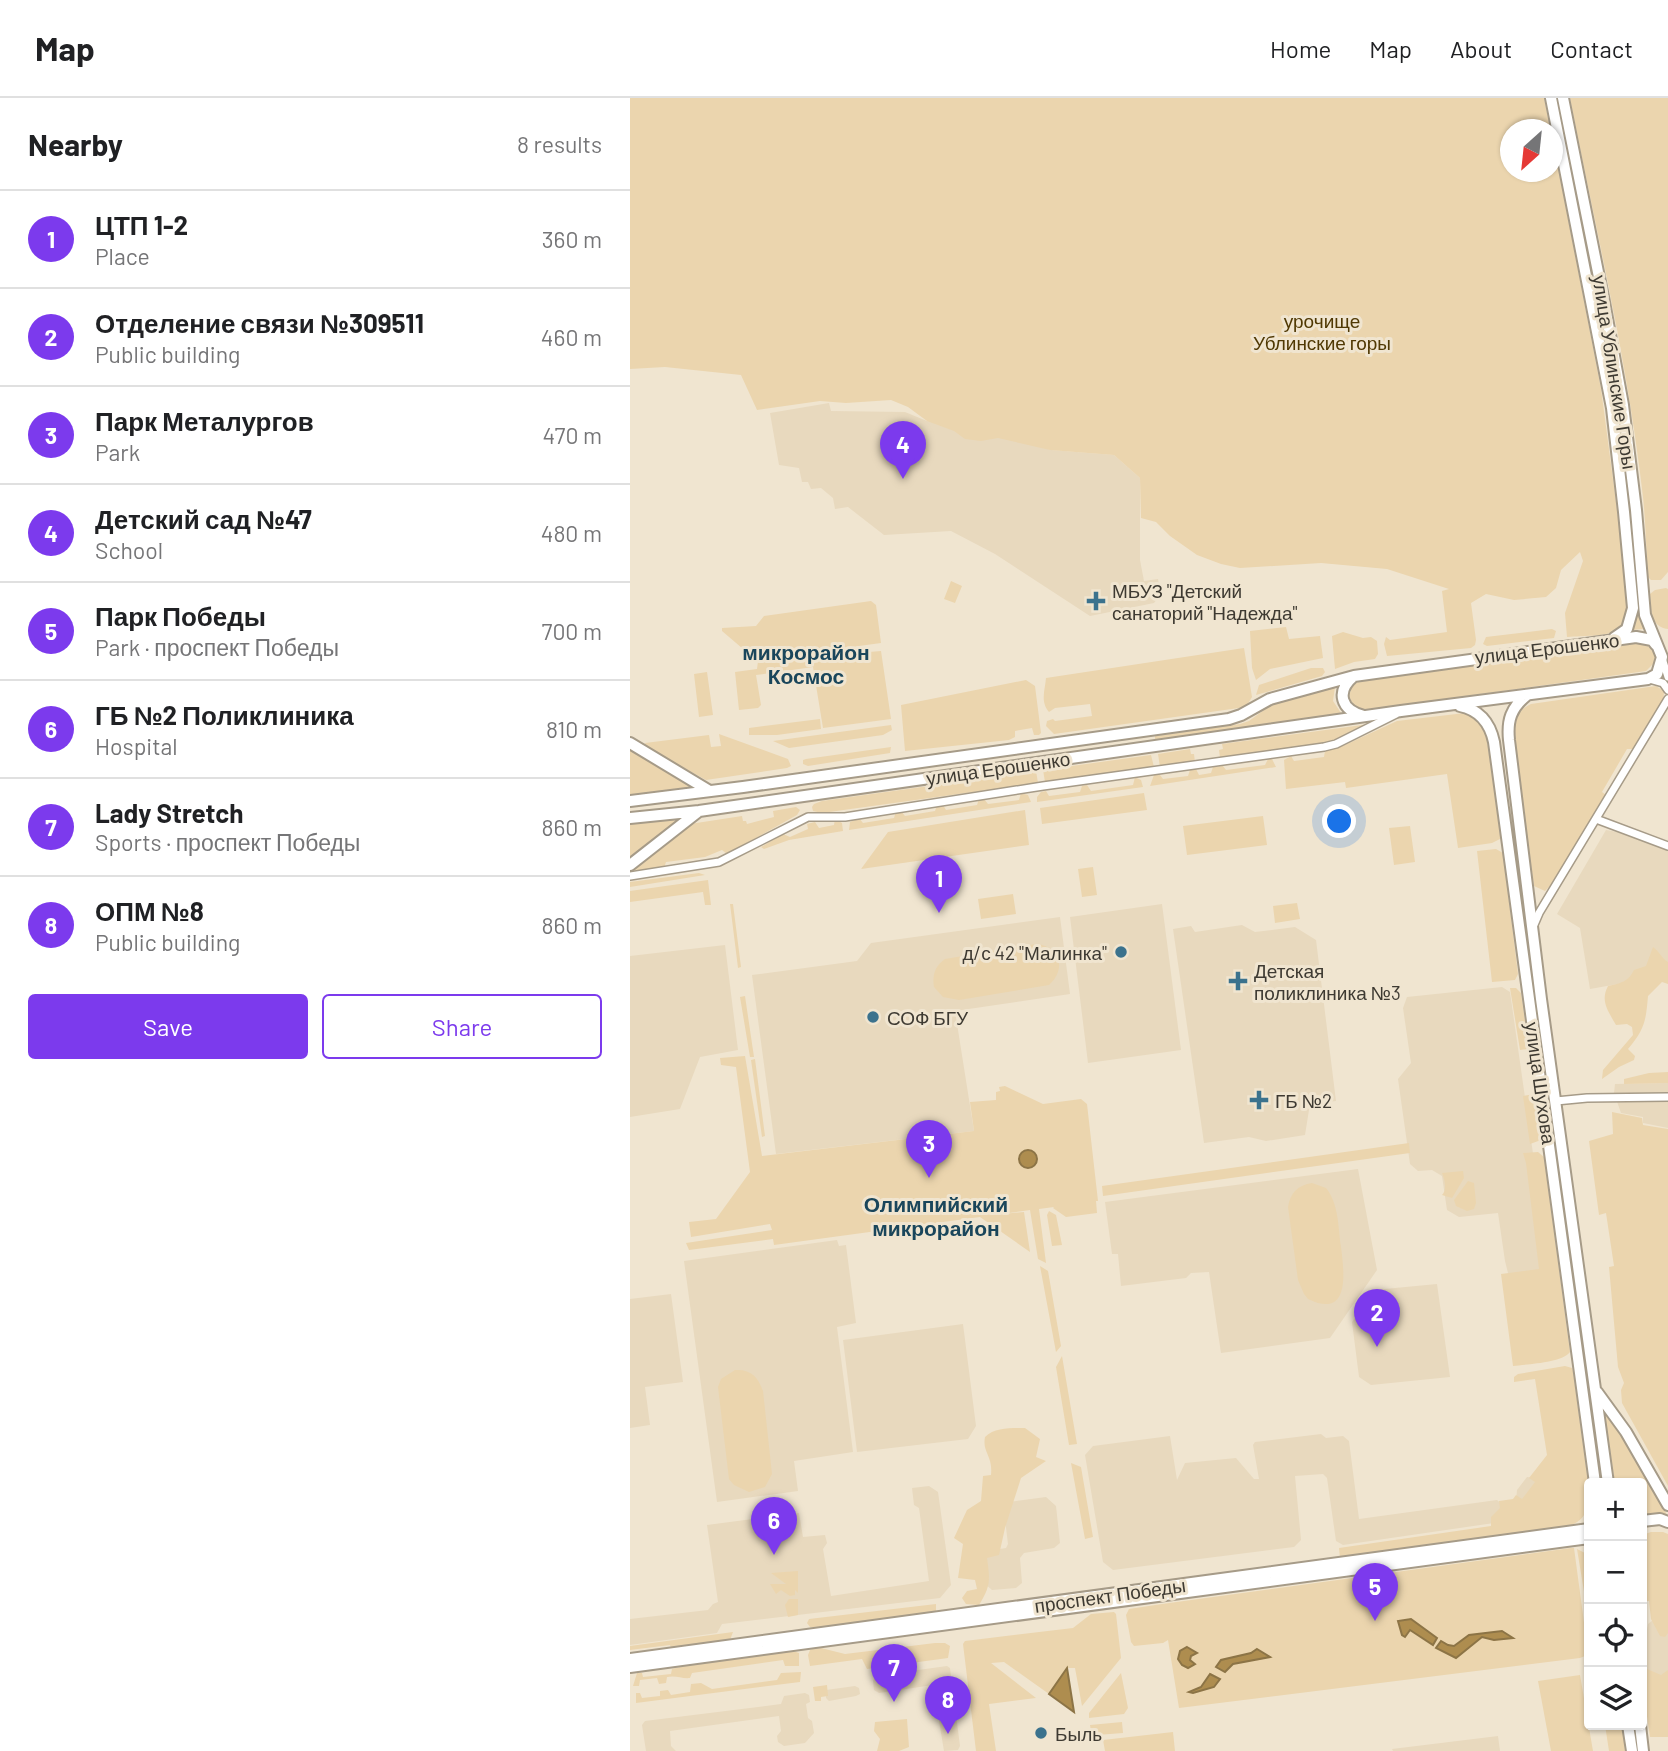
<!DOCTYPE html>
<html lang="en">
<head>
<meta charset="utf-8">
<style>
	body { margin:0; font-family:Barlow,sans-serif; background:#f6f6f6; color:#202124 }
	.controls { position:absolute; right:21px; bottom:21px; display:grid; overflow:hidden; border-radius:7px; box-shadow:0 2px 5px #0004 }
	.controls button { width:63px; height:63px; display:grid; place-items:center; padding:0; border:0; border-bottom:2px solid #e0e0e0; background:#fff; color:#202124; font:35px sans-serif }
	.compass { position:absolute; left:870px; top:21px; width:63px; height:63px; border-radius:50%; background:#fff; box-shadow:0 2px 5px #0004; rotate:207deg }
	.you { position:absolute; left:710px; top:724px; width:24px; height:24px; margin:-18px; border:5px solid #fff; border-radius:50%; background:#1a73e8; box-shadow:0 0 0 10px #1a73e833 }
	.badge { display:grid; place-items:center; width:46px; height:46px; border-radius:50%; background:#7c3aed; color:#fff; font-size:23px; font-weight:700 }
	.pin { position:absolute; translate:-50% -58px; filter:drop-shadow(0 2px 4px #0008) }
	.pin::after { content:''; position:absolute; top:37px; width:24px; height:21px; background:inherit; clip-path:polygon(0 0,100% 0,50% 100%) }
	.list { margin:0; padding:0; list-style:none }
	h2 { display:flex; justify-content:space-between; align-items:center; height:91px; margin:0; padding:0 28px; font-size:30px }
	h2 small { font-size:23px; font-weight:400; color:#757577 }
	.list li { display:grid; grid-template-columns:46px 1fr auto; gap:21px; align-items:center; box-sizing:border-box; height:98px; padding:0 28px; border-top:2px solid #e0e0e0 }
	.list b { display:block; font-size:26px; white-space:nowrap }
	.list p { margin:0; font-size:23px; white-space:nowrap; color:#757577 }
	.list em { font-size:23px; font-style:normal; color:#757577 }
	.actions { display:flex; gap:14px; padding:21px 28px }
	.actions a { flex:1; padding:16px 0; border:2px solid #7c3aed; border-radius:7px; text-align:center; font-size:24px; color:#7c3aed }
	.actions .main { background:#7c3aed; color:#fff }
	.icon { flex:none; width:38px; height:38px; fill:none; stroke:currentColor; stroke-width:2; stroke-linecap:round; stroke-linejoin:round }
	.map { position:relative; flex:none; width:1038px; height:1653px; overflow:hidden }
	header { display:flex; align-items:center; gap:42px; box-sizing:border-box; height:98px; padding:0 35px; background:#fff; border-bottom:2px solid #e0e0e0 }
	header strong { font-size:33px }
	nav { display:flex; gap:38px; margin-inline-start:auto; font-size:24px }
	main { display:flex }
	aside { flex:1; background:#fff }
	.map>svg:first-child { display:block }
	.built { fill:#e8d9be }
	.green { fill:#ebd5ae }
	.water { fill:#ae8d4f; stroke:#8c7446; stroke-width:2 }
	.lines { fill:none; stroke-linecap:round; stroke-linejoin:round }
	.street-casing { stroke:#a69b88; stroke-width:10 }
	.secondary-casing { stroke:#a69b88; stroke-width:14 }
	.street { stroke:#fff; stroke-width:7 }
	.secondary { stroke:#fff; stroke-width:10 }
	.poi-dot { fill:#3b728d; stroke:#f0e5d0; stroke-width:2.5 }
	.labels { text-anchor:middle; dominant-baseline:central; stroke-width:6; stroke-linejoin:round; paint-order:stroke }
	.park-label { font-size:19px; fill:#503904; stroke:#f0e5d0 }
	.street-label { font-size:19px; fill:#3e3a32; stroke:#f0e5d0 }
	.poi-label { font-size:19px; fill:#3e3a32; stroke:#f0e5d0; text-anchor:start }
	.neighbourhood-label { font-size:21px; font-weight:bold; fill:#1a465b; stroke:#f0e5d0 }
</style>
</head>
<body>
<header>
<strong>Map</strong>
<nav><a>Home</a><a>Map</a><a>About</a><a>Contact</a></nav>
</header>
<main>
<aside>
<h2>Nearby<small>8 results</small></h2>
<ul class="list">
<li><span class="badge">1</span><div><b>ЦТП 1-2</b><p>Place</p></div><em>360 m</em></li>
<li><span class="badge">2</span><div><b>Отделение связи №309511</b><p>Public building</p></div><em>460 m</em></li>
<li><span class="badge">3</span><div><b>Парк Металургов</b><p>Park</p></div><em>470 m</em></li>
<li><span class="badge">4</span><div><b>Детский сад №47</b><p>School</p></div><em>480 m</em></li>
<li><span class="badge">5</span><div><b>Парк Победы</b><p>Park · проспект Победы</p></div><em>700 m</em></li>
<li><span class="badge">6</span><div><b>ГБ №2 Поликлиника</b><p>Hospital</p></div><em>810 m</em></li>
<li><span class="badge">7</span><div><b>Lady Stretch</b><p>Sports · проспект Победы</p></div><em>860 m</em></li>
<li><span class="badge">8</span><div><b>ОПМ №8</b><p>Public building</p></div><em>860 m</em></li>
</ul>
<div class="actions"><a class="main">Save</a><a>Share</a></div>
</aside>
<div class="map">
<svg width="1038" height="1653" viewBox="0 0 1038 1653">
	<rect width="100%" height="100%" fill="#f0e5d0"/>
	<path class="built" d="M199 305 201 313 275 314 297 323 322 319 421 352 484 357 510 380V462L514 483 528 481 530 493 527 501 524 505 460 518 365 456 321 433 254 437 218 409 205 411 203 400 191 390 181 391 178 384H172L169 370 149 367 140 315Z
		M976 732 1004 737 1038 750V880H1022L960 891 950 830 927 816Z
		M532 806 551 952 458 965 440 819Z
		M430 819 440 896 325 913 344 1033 146 1056 122 877 227 863 241 845Z
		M612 827 625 834 665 829 686 842 706 1003 689 1005 679 1012 675 1037 636 1043 619 1039 574 1045 543 831 561 828 565 834Z
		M95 847 108 952 70 959 50 1011 0 1019V858Z
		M872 889 880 894 920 1175 880 1183 875 1163 868 1115 829 1119 817 1112 812 1078 802 1072 788 1073 780 1066 768 981 781 965 773 910 777 899Z
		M1038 985V1030L1013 1025V1019L991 1015 984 995 985 986Z
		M728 1071 747 1172 700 1240 591 1255 579 1174 561 1175 556 1180 491 1188 488 1156H482L475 1104Z
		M207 1142 209 1148 216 1147 226 1225 207 1229 223 1354 164 1363 168 1393 87 1404 54 1163Z
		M807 1186 820 1279 741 1287 729 1279 722 1224 744 1192Z
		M41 1196 53 1284 15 1289 20 1327 0 1330V1201Z
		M333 1226 346 1328 338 1341 227 1354 213 1242Z
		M691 1336 696 1340 713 1338 719 1343 729 1421 867 1402 875 1409 864 1425 713 1447 706 1443 697 1380 693 1376 665 1378 671 1442 664 1449 483 1472 473 1464 455 1357 463 1348 540 1338 547 1382 555 1365 606 1360 624 1381H629L623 1347 625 1344Z
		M897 1379 910 1381 894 1407 886 1403 887 1392Z
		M299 1388 308 1394 321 1487 310 1500 92 1526 87 1535 0 1547V1521L78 1512 83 1506 88 1504 77 1427 169 1415 173 1439 195 1437 197 1445 193 1451 201 1498 299 1483 289 1410 284 1407 282 1390Z
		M416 1399 426 1408 430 1445 424 1450 394 1455 390 1460 392 1485 386 1490 362 1492 354 1485 357 1453 376 1450 378 1446 374 1413 379 1404Z
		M1038 1510V1585L1017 1581 1013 1554 1018 1526Z
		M317 1568 320 1570 330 1648 328 1652 314 1653 303 1587 249 1595 244 1592 243 1583 245 1578Z
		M225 1588 229 1590 230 1596 226 1598 199 1603 196 1600V1592Z
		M175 1595 179 1597 180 1604 176 1606 178 1620 182 1623 184 1635 175 1645 154 1648 148 1644 147 1638 151 1633 149 1618 40 1633 41 1648 46 1653H16L12 1627 15 1623 151 1606 154 1598Z
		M868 1638 870 1653H763L762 1651Z"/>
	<path class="green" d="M0 0H914L920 31 880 32V74H922L923 43 971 291 998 494C1000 543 976 536 937 539L935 515 953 463 950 454 931 472 926 490 916 499 884 502 856 496 841 505 846 542 845 547 841 550 757 558 754 546 756 539 760 542 817 534 812 493 819 491 757 471 691 465 610 470 591 466 567 457 540 438 526 424 511 420 510 380 484 357 420 352 368 340 351 343 335 341 324 333 297 323 278 309 261 302 216 305 190 303 127 312 111 277 35 269 0 271Z
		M940 0H1038V474L1031 482H1021L1018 479C1016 453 1016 426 1013 399 998 265 966 132 940 0Z
		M1004 432 1013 531 1001 532 1008 513 1000 433Z
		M321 483 332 488 325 505 314 501Z
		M1036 490 1038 491V531C1020 529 1021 511 1020 496L1025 492Z
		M241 503 246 507 251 545 126 562 92 533V530L126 528 134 518Z
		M656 529 659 541 690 538 693 560 640 571 626 582 622 570 620 533Z
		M922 531 926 533 924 540 857 548 853 546 856 539Z
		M713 534 733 540 741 539 747 543 748 556 745 561 724 564 705 571 702 538Z
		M1004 545 1017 547 1025 556 1026 563 1016 573 736 612C727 611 721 606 719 597L723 587 730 583Z
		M614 550 622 599 616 609 424 636 416 628 417 623 423 621 425 623 462 618 460 606 425 610 419 614C410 604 415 592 416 580Z
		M251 553 261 621 193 630 183 569 126 577 131 607 128 610 109 612 105 574 127 571 128 563Z
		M681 570H693L695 574 692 578 626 597 629 587Z
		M77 574 83 617 69 619 64 576Z
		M396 582 405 588 411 635 409 637H404L402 630 385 633V639L379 642 275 653 271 607Z
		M1026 588 1034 593C1035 609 1013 637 1004 651H997L972 694 976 697 920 788 915 793 904 788 884 646C882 628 883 614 901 606Z
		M705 589 703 603 711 615 525 642V638L610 626 619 623 642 606Z
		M835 615 848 622 856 634 870 736V741L862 745 828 750 817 676 716 690 715 684 656 691 654 662 661 658 664 663 694 659 695 653 715 647 767 623Z
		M190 621 191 631 147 637H119V630Z
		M740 626 699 645 590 660 589 652 593 651 592 646Z
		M261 627 262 632 253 637 159 650 143 643Z
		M89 636 158 661 161 668 157 670 76 682 16 649 15 645 79 637 81 649 91 648Z
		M261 649 260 655 178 668 173 666V662L176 661Z
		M0 650 61 687 58 690 0 697Z
		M560 651 561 656H564L565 664 530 669 528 656Z
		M521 657 524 669 415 684 413 672Z
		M638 661H642L646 669 520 688 524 677H530L533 681 558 678 560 672 566 671 569 677 581 675 583 669 593 668 596 672 635 667Z
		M406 673 408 685 192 715 183 713 182 709 184 706 192 703Z
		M505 679 511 682 513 689 407 704V699L411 694 416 693 419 698 450 694 452 688 457 687 461 693 503 687Z
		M391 695 398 697 401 704 219 732 220 724 229 720 233 725 264 720 266 713H271L275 718 305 713 307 707H313L316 712 347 707 349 701H354L358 706 389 702Z
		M514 695 517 712 412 726 410 710Z
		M166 709 170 712 167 717 97 756 92 752 75 759 36 764 34 770 0 774 60 726 112 718 113 723H116L117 726 144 719 143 713Z
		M395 712 399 747 231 771 258 734Z
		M633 718 637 747 557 757 553 728Z
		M45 721 46 725 0 763V726Z
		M205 721 212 725 213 733 159 742 134 751 131 749 153 736 160 739 178 731 177 726 185 724 189 730 204 727Z
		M780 728 785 764 764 767 759 730Z
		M866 751 873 755 888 876 885 882 862 884 847 753Z
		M463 769 467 797 452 799 448 771Z
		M69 775 75 777 0 789V784Z
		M78 782 81 807H75L73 794 0 804V793Z
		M383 796 386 816 351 821 348 801Z
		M667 805 670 821 645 825 643 808Z
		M100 806H103L111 869 108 870Z
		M406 846C430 848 437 871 419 887L329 902 313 899 304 889C302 877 305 868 315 861Z
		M1023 849C1030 854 1032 861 1038 864V886L1032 884 1018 898C1016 922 1015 931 998 951L1005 958 1004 962 989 969 972 981 973 972 1003 937 1002 929 997 926 986 927C978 913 970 903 978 888 991 885 998 884 1004 872L1016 868Z
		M880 890H886L891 895 899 951 890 952Z
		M115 898 124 959H120L110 899Z
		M115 958 132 1058 344 1033 340 1004 366 1002V994L370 993 369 989 375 988 413 1006 451 1001 457 1006 468 1103H466L467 1115 436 1119 423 1110 424 1109 409 1111 416 1165 408 1161 400 1112 372 1116 394 1114 400 1154 350 1119 144 1147 143 1141 59 1152 56 1145 142 1132 140 1126 61 1139 59 1124 86 1121 120 1074 106 969 91 967 90 960Z
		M125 961 135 1038 132 1039 121 962Z
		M1038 974V985L994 986V981L1019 975Z
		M905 996 911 1042 900 1046 893 998Z
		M982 1014 1012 1020 1013 1027 1038 1031V1388L992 1305 991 1292 994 1285 988 1269 979 1169 984 1168 976 1115 969 1117 959 1043 983 1036Z
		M779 1045 780 1055 473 1098 472 1088Z
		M908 1054 914 1059 940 1254C932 1265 898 1266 883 1268L871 1176 909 1171 896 1065 893 1055Z
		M833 1073 834 1080 822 1100 812 1097C817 1092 815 1082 812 1075Z
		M838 1083 844 1085 846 1105 844 1111 837 1113 826 1108 824 1102Z
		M682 1085 696 1090C709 1106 708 1129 711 1149 714 1173 721 1222 678 1201L674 1196 668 1182 658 1109C660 1095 668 1087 682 1085Z
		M419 1113 426 1117 432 1147 422 1148 417 1117Z
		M410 1168 418 1173 431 1248 426 1254Z
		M432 1258 447 1346 439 1347 426 1269Z
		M935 1268 942 1270 943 1273 959 1391C959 1410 957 1422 937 1429L710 1460 709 1450 861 1428V1419L870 1410 869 1403 883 1401 886 1397 892 1401 905 1384 899 1380 917 1357 905 1281 884 1284V1279L888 1276Z
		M105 1272C121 1271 128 1279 133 1293L142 1376 135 1389 119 1394 104 1387 99 1381 88 1289 91 1281Z
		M974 1313 1010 1367 1037 1417 1012 1419V1385H985Z
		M395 1330 410 1341 406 1359 416 1363 391 1380 375 1430 369 1457 357 1460C360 1482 361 1488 349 1507L336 1506 332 1500 337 1493 347 1491 345 1482 328 1480 333 1446 324 1440 337 1412 351 1403 353 1378 361 1377C363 1357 352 1355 355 1339 365 1329 381 1330 395 1330Z
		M441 1365 451 1369 463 1439 455 1441Z
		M1021 1434H1033L1038 1436V1535L1035 1539 1030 1538 1021 1521 1019 1503H1012V1437Z
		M941 1450H944L958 1554 955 1558 950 1560 549 1610 538 1542 533 1545 504 1548 501 1544 496 1517 499 1511 532 1506Z
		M947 1451 959 1457V1524Z
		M168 1473V1495L165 1492V1497L160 1498 151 1492 146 1496 140 1486H156L141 1475Z
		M159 1501H168V1517L158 1519 155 1507Z
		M306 1506V1513L185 1530 180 1529 177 1525 179 1521Z
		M484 1514 486 1516 491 1560 452 1608 445 1570H437L419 1596 374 1564 361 1565 406 1600 359 1606 366 1653H346L333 1546 335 1543 443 1530 461 1516Z
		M103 1534 100 1542 41 1550 40 1547 0 1552V1548Z
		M305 1545H315L320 1548 318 1560 237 1571 232 1561 180 1568 178 1557 180 1552 187 1549 215 1556Z
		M160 1552 169 1555V1568H155L153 1562 62 1575 60 1580C52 1581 46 1577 37 1579L36 1585 29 1586 27 1580 10 1582 9 1588H3L7 1575H12L13 1579 41 1576 42 1571 61 1566Z
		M1017 1571 1031 1577 1038 1572V1639H1020L1012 1584Z
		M171 1574 170 1584 6 1605V1595H10L12 1600 30 1598V1593L38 1592 41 1597 60 1594 61 1586 71 1585 82 1591 147 1582 151 1575Z
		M491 1575 498 1610 494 1616 459 1620V1615Z
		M950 1577 963 1653H921L908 1583Z
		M197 1587 198 1598 191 1599V1603H185L183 1589Z
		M277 1621 279 1649 269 1653H247L250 1641 244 1633 245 1624Z
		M492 1624 493 1635 467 1637 461 1633 460 1627Z
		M975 1627H992L995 1653H979Z
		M543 1634 545 1653H475L473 1642Z"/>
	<path class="water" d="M389 1061a9 9 0 1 1 18 0a9 9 0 1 1-18 0Z
		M781 1521 807 1540 803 1547 780 1532 775 1539 772 1537 768 1523Z
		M872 1533 883 1540 864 1542 852 1539 826 1560 806 1550 811 1543 818 1547 824 1548 839 1537Z
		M557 1549 567 1555 561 1558 560 1562 565 1566 558 1570 552 1567 548 1561 550 1553Z
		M627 1551 640 1559 603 1566 595 1574 586 1569 591 1562 621 1555Z
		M437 1570 444 1614 419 1596Z
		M580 1576 590 1581 584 1589 563 1595 559 1594 571 1589Z"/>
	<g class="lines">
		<g class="street-casing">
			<path id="street" d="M1032 560 1038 579
				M1019 581 1033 585 1038 592
				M966 721 1038 748
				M0 778 89 764 178 719H215L413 688 694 649 706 646 766 616
				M903 829 909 815 1038 601
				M926 1003 957 1000 1038 999"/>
		</g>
		<g class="secondary-casing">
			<path id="secondary" d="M921 0 982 310 994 414 1003 510 997 531 984 540
				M724 578C705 594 711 612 734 618
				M897 597C881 610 877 622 879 642L911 901 978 1385
				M830 608C850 612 860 625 864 644L965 1385
				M0 645 78 692
				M0 703 113 689 599 621 611 617 640 601 724 578 1006 539 1022 542 1026 547
				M0 720 69 713 771 613 1018 581 1027 576 1032 559 1015 517 1006 412 993 307 974 204 933 0
				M0 767 69 713
				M967 1294 996 1334 1038 1407
				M1012 1423 1030 1421 1038 1424
				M0 1561 959 1431
				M0 1569 959 1440
				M998 1627 1002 1653
				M1010 1627 1013 1653"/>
		</g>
		<use href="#street" class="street"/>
		<use href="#secondary" class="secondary"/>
	</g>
	<g class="poi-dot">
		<path d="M462.5 492.5h7v7h7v7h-7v7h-7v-7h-7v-7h7z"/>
		<circle cx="491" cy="854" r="7"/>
		<path d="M604.5 872.5h7v7h7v7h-7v7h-7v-7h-7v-7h7z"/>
		<circle cx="243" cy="919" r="7"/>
		<path d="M625.5 991.5h7v7h7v7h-7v7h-7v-7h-7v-7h7z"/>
		<circle cx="411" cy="1635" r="7"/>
	</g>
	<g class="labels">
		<g class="park-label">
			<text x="692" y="222">урочище<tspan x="692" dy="22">Ублинские горы</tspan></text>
		</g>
		<g class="street-label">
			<text transform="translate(985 274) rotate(81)">улица Ублинские Горы</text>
			<text transform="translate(917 550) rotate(-7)">улица Ерошенко</text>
			<text transform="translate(368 670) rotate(-8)">улица Ерошенко</text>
			<text transform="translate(911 985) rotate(82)">улица Шухова</text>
			<text transform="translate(480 1497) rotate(-8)">проспект Победы</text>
		</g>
		<g class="poi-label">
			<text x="482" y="492">МБУЗ "Детский<tspan x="482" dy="22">санаторий "Надежда"</tspan></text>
			<text x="477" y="854" text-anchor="end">д/с 42 "Малинка"</text>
			<text x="624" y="872">Детская<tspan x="624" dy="22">поликлиника №3</tspan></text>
			<text x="257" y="919">СОФ БГУ</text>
			<text x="645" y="1002">ГБ №2</text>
			<text x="425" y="1635">Быль</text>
		</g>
		<g class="neighbourhood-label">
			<text x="176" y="553">микрорайон<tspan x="176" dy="24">Космос</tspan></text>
			<text x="306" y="1105">Олимпийский<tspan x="306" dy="24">микрорайон</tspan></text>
		</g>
	</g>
</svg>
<div class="controls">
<button>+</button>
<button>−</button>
<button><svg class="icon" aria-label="locate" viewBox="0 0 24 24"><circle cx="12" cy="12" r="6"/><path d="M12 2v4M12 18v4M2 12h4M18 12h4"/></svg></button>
<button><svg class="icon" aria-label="layers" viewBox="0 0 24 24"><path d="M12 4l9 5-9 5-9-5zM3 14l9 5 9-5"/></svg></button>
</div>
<svg class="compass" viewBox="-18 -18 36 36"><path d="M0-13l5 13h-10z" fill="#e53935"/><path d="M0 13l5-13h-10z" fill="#757577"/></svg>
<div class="you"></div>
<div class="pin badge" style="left:309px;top:815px">1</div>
<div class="pin badge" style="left:747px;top:1249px">2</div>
<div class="pin badge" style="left:299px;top:1080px">3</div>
<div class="pin badge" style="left:273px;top:381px">4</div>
<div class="pin badge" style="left:745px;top:1523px">5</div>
<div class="pin badge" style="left:144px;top:1457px">6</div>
<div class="pin badge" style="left:264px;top:1604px">7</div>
<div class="pin badge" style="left:318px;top:1636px">8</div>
</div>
</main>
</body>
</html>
